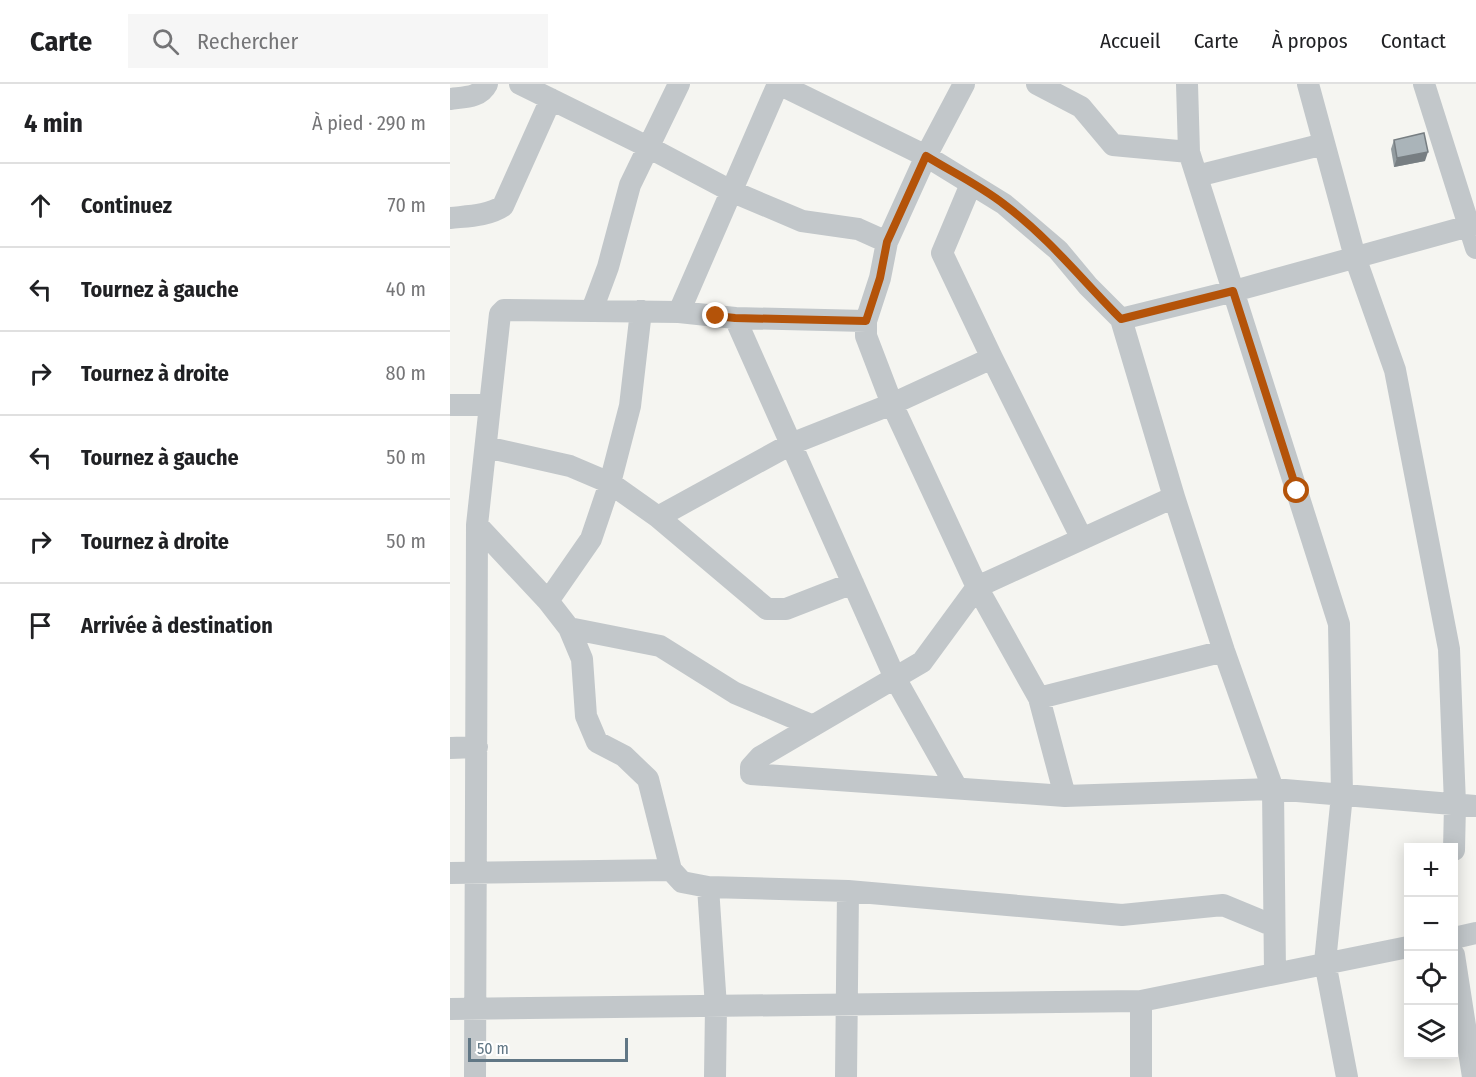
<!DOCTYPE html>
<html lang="fr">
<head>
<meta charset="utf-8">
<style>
	body { margin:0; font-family:"Fira Sans Condensed",sans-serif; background:#f6f6f6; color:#202124 }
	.controls { position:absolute; right:18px; bottom:18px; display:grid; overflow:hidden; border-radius:0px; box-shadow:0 3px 15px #0003 }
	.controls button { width:54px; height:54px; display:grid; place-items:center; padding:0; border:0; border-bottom:2px solid #e0e0e0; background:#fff; color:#202124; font:30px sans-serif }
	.scale { position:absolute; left:18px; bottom:15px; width:160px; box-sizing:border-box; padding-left:6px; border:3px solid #617785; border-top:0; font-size:16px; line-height:21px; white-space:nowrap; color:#617785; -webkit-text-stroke:4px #fff; paint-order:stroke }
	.stop { position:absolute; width:18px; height:18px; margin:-14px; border:4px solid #b45309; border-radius:50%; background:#fff }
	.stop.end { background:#b45309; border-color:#fff; box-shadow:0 2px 6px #0008 }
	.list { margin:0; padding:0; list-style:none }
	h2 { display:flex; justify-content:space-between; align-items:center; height:78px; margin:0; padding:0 24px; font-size:26px }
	h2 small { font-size:20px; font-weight:400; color:#757577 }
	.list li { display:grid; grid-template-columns:39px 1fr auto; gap:18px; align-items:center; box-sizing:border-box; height:84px; padding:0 24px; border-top:2px solid #e0e0e0 }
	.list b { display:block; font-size:22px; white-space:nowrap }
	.list em { font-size:20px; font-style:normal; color:#757577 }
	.icon { flex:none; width:33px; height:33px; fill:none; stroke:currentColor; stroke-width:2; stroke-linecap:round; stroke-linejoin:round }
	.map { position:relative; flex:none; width:1026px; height:993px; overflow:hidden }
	header { display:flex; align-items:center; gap:36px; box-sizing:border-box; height:84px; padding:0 30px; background:#fff; border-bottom:2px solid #e0e0e0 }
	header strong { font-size:28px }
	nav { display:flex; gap:33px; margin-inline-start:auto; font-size:21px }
	.search { width:420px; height:54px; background:#f6f6f6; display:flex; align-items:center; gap:15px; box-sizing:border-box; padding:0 21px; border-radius:0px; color:#757577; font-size:22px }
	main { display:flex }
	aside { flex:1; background:#fff }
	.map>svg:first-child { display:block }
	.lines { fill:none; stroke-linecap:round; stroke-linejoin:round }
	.street { stroke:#c2c7ca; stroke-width:22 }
	.wall { fill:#929b9f }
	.shaded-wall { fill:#777e82 }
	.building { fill:#aab4b9; stroke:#777e82; stroke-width:1.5 }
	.route { stroke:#b45309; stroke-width:8 }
</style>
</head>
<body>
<header>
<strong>Carte</strong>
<div class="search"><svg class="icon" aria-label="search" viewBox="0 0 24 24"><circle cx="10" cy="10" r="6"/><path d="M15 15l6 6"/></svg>Rechercher</div>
<nav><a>Accueil</a><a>Carte</a><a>À propos</a><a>Contact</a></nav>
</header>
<main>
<aside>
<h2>4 min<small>À pied · 290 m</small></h2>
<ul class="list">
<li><svg class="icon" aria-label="ahead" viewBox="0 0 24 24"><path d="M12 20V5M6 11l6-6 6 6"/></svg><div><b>Continuez</b></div><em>70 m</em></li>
<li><svg class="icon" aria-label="left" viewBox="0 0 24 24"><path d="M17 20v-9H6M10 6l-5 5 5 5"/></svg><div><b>Tournez à gauche</b></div><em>40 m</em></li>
<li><svg class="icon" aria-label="right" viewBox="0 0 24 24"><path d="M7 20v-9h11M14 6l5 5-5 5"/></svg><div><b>Tournez à droite</b></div><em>80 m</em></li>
<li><svg class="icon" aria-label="left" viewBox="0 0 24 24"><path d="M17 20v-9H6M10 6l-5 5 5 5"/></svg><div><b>Tournez à gauche</b></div><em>50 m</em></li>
<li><svg class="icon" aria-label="right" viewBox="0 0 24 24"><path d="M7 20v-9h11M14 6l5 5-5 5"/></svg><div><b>Tournez à droite</b></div><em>50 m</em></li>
<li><svg class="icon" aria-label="arrive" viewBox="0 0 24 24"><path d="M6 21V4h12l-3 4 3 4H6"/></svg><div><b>Arrivée à destination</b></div></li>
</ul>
</aside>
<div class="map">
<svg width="1026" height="993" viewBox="0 0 1026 993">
	<rect width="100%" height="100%" fill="#f5f5f1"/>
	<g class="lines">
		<path class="street" d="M70 0 198 63 281 107 352 137 408 145 437 158
			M329 0 476 72 554 120 608 166 638 202 671 235 724 413 774 567 823 705 825 889
			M514 0 476 72 437 158 430 194 416 237V252L442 320 527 503 589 614 774 567
			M587 0 631 23 663 61 739 68
			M737 0 739 68 889 540 892 711 875 878 897 993
			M858 0 905 173 945 286 999 565 1005 720 1004 766
			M974 0 1026 164
			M0 15C14 13 30 14 37 0
			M747 92 874 60
			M521 100 492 169 542 274 632 455
			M0 134C18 132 38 132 53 122L101 15
			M142 226 158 183 180 101 229 0
			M229 228 328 0
			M285 234 416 237
			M671 235 784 207 1026 140
			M0 321H40L27 441 25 993
			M40 321 50 230 54 226 229 228 285 234 445 594 507 704
			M36 363 120 382 160 399 208 433 317 525H336L403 499
			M724 413 527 503 472 578 310 673 301 683V690L615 712 823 705 1026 722
			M208 433 341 360 442 320 542 274
			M27 441 98 517 119 544 132 575 136 632 147 658 174 672 198 695 221 786 232 798 258 803 398 807 672 831 773 821 824 842
			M98 517 141 455 160 399 180 322 191 227
			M119 544 210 562 285 609 363 642
			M589 614 615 712
			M0 664 27 663
			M0 789 221 786
			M258 803 266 923 265 993
			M1004 854 1026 849
			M1004 871 1023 993
			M0 925 691 917 958 863
			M396 993 398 807
			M691 993V917"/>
	</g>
	<path class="wall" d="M944 56 975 77 944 83 941 65Z"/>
	<path class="shaded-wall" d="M978 68 975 77 944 83 947 74Z"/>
	<path class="building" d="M974 49 978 68 947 74 944 56Z"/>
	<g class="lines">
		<path class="route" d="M266 232 285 234 416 237 430 194 437 158 476 72C502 88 531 102 555 121 599 154 632 196 671 235L783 207 847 407"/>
	</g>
</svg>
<div class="controls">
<button>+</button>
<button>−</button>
<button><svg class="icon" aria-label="locate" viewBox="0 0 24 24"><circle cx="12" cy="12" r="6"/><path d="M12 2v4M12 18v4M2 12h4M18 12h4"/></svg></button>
<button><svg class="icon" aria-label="layers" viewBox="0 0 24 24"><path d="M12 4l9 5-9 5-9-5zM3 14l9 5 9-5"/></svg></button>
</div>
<div class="scale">50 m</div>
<div class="stop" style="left:847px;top:407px"></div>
<div class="stop end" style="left:266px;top:232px"></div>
</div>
</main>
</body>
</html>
